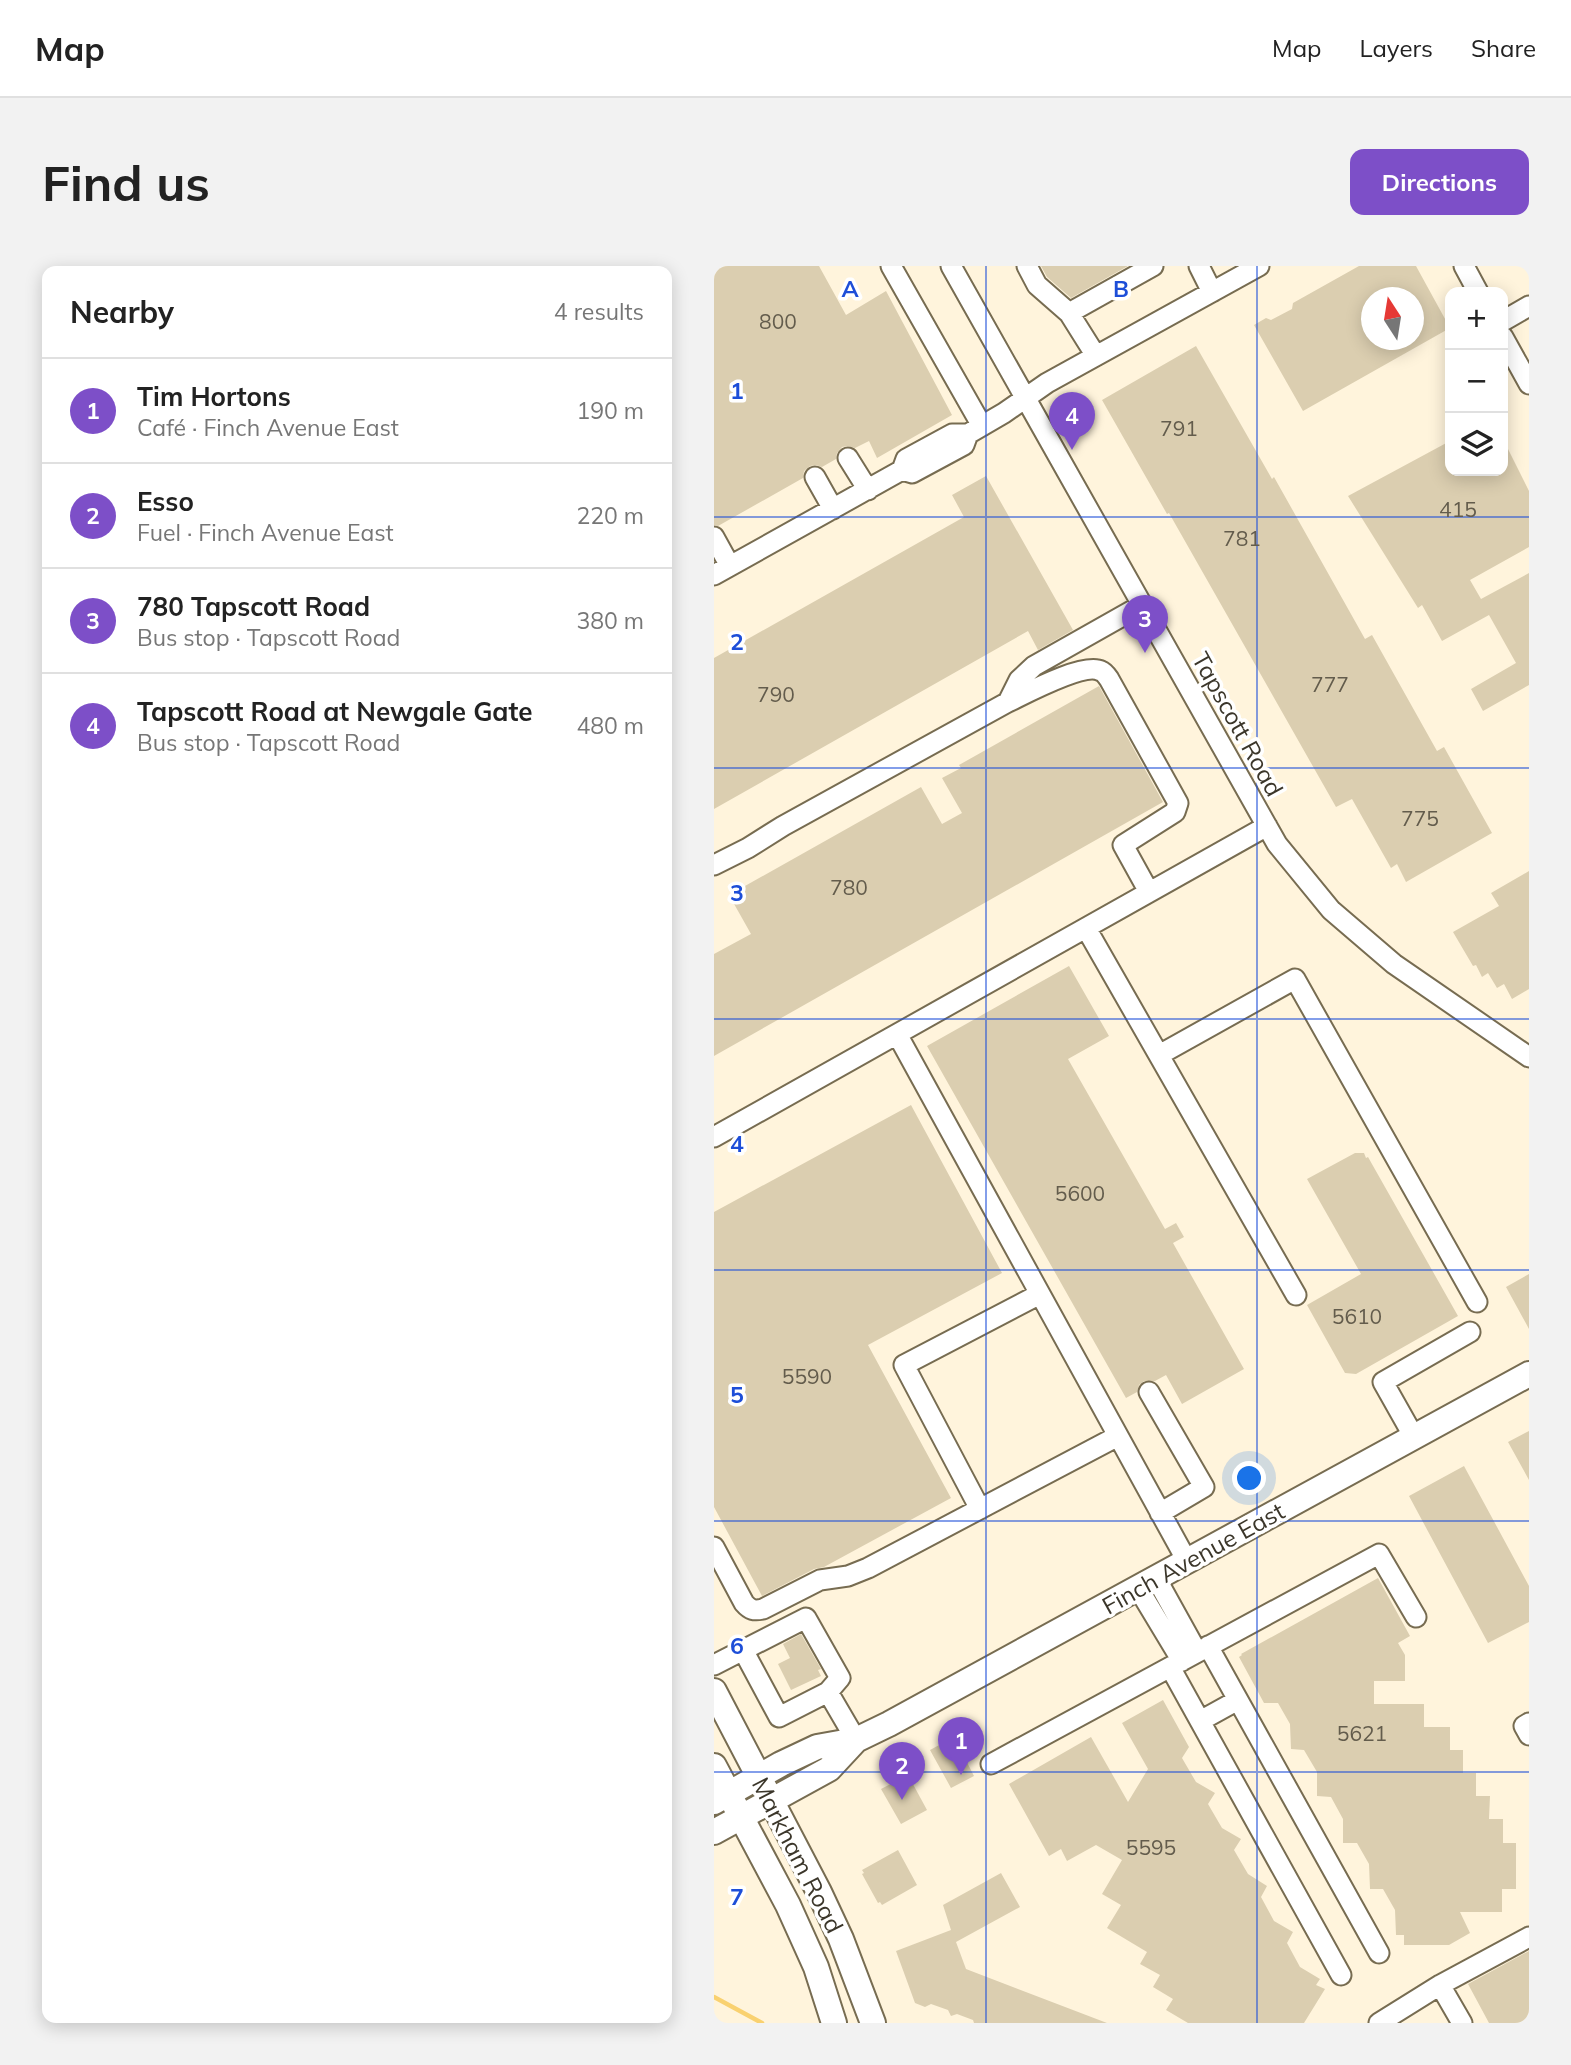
<!DOCTYPE html>
<html lang="en">
<head>
<meta charset="utf-8">
<style>
	body { margin:0; font-family:Mulish,sans-serif; background:#f2f2f2; color:#222 }
	.controls { position:absolute; right:21px; top:21px; display:grid; overflow:hidden; border-radius:14px; box-shadow:0 4px 18px #0003 }
	.controls button { width:63px; height:63px; display:grid; place-items:center; padding:0; border:0; border-bottom:2px solid #e0e0e0; background:#fff; color:#222; font:35px sans-serif }
	.compass { position:absolute; left:647px; top:21px; width:63px; height:63px; border-radius:50%; background:#fff; box-shadow:0 4px 18px #0003; rotate:348deg }
	.you { position:absolute; left:536px; top:1213px; width:24px; height:24px; margin:-18px; border:5px solid #fff; border-radius:50%; background:#1a73e8; box-shadow:0 0 0 10px #1a73e833 }
	.badge { display:grid; place-items:center; width:46px; height:46px; border-radius:50%; background:#7d4fc8; color:#fff; font-size:23px; font-weight:700 }
	.pin { position:absolute; translate:-50% -58px; filter:drop-shadow(0 2px 4px #0008) }
	.pin::after { content:''; position:absolute; top:37px; width:24px; height:21px; background:inherit; clip-path:polygon(0 0,100% 0,50% 100%) }
	.list { margin:0; padding:0; list-style:none }
	h2 { display:flex; justify-content:space-between; align-items:center; height:91px; margin:0; padding:0 28px; font-size:30px }
	h2 small { font-size:23px; font-weight:400; color:#767676 }
	.list li { display:grid; grid-template-columns:46px 1fr auto; gap:21px; align-items:center; box-sizing:border-box; height:105px; padding:0 28px; border-top:2px solid #e0e0e0 }
	.list b { display:block; font-size:26px; white-space:nowrap }
	.list p { margin:0; font-size:23px; white-space:nowrap; color:#767676 }
	.list em { font-size:23px; font-style:normal; color:#767676 }
	.icon { flex:none; width:38px; height:38px; fill:none; stroke:currentColor; stroke-width:2; stroke-linecap:round; stroke-linejoin:round }
	.map { position:relative; flex:none; width:815px; height:1757px; overflow:hidden; border-radius:14px }
	header { display:flex; align-items:center; gap:42px; box-sizing:border-box; height:98px; padding:0 35px; background:#fff; border-bottom:2px solid #e0e0e0 }
	header strong { font-size:33px }
	nav { display:flex; gap:38px; margin-inline-start:auto; font-size:24px }
	.intro { display:flex; align-items:center; justify-content:space-between; box-sizing:border-box; height:168px; padding:0 42px }
	h1 { margin:0; font-size:49px }
	.button { padding:18px 32px; border-radius:14px; background:#7d4fc8; color:#fff; font-size:24px; font-weight:700 }
	main { display:flex; gap:42px; padding:0 42px }
	aside { flex:1; background:#fff; border-radius:14px; box-shadow:0 4px 18px #0003 }
	.map>svg:first-child { display:block }
	.lines { fill:none; stroke-linecap:round; stroke-linejoin:round }
	.stream { stroke:#f9d170; stroke-width:4.5 }
	.building { fill:#dbceb0; fill-rule:evenodd }
	.minor-casing { stroke:#776c51; stroke-width:23 }
	.major-casing { stroke:#776c51; stroke-width:28 }
	.minor { stroke:#fff; stroke-width:19 }
	.major { stroke:#fff; stroke-width:24 }
	.grid { fill:none; stroke:#1d4ed8; stroke-width:2; stroke-opacity:0.55 }
	.labels { text-anchor:middle; dominant-baseline:central; stroke-width:7; stroke-linejoin:round; paint-order:stroke }
	.number-label { font-size:21px; fill:#635c4c }
	.street-label { font-size:24px; fill:#3b362a; stroke:#fff }
	.grid-label { font-size:23px; text-anchor:middle; font-weight:bold; fill:#1d4ed8; stroke:#fff; stroke-width:7; stroke-linejoin:round; paint-order:stroke }
</style>
</head>
<body>
<header>
<strong>Map</strong>
<nav><a>Map</a><a>Layers</a><a>Share</a></nav>
</header>
<div class="intro"><h1>Find us</h1><a class="button">Directions</a></div>
<main>
<aside>
<h2>Nearby<small>4 results</small></h2>
<ul class="list">
<li><span class="badge">1</span><div><b>Tim Hortons</b><p>Café · Finch Avenue East</p></div><em>190 m</em></li>
<li><span class="badge">2</span><div><b>Esso</b><p>Fuel · Finch Avenue East</p></div><em>220 m</em></li>
<li><span class="badge">3</span><div><b>780 Tapscott Road</b><p>Bus stop · Tapscott Road</p></div><em>380 m</em></li>
<li><span class="badge">4</span><div><b>Tapscott Road at Newgale Gate</b><p>Bus stop · Tapscott Road</p></div><em>480 m</em></li>
</ul>
</aside>
<div class="map">
<svg width="815" height="1757" viewBox="0 0 815 1757">
	<rect width="100%" height="100%" fill="#fff4dc"/>
	<g class="lines">
		<path class="stream" d="M0 1731 48 1757"/>
	</g>
	<path class="building" d="M0 0H105L132 49 172 25 238 149 163 192 155 175 141 182 134 180 128 181 123 187 122 193 108 201 102 199 96 200 90 205 89 212 4 260 0 259Z
		M327 0H414L357 32 333 11Z
		M645 0H702L736 62 589 145 540 59 552 52 557 54 578 43 579 37ZM657 32H699V74H657Z
		M482 80 558 213 560 211 651 373 658 369 723 485 730 481 778 567 692 616 683 598 677 602 638 533 622 541 455 247 453 248 388 134Z
		M789 173 815 225V281L756 314 767 333 815 307V419L769 445 757 423 802 397 775 349 728 375 708 339 704 342 634 230 736 175V205H789Z
		M272 210 359 364 324 384 314 365 0 543V392L250 251 238 229Z
		M385 420 449 536 0 790V688L37 668 15 629 207 521 228 558 248 547 228 512 247 502 245 499Z
		M815 605V723L798 733 790 718 783 722 774 707 768 711 762 699 759 700 739 666 785 640 777 627Z
		M355 700 395 770 354 793 451 963 462 957 470 971 459 977 530 1103 468 1138 452 1109 441 1115H430L425 1119 423 1126 412 1132 213 780Z
		M197 839 288 1007 154 1079 237 1232 110 1301 100 1303 48 1330 0 1241V946Z
		M641 887H650L652 892 654 891 744 1050 642 1108 631 1107 593 1039 647 1008 593 913Z
		M815 1008V1063L792 1021Z
		M815 1165V1214L794 1176Z
		M750 1200 815 1320V1356L774 1377 695 1230Z
		M664 1312 696 1370 684 1377 691 1389V1415H660V1438H710V1461H736V1484H749V1507H762V1530H776L775 1553H789V1577H802V1623H788V1646H746L756 1667 735 1679H690V1669H682L681 1644 669 1623H656L655 1598 643 1577H629V1553L617 1531 603 1530V1506L590 1484 577 1483 576 1458 564 1437H550L525 1391 528 1389 527 1388Z
		M87 1368 107 1403 104 1404 107 1410 77 1424 64 1398 76 1392 69 1378Z
		M449 1434 475 1481 468 1492 482 1516 501 1527 494 1538 508 1562 527 1573 520 1584 534 1608 553 1620 547 1631 560 1655 579 1666 573 1677 586 1701 606 1713 602 1719 611 1723 590 1757H474L452 1744 459 1733 439 1721 446 1709 426 1698 433 1686 393 1662 407 1639 388 1628 408 1594 382 1579 353 1595 347 1583 335 1590 295 1518 377 1471 414 1536 434 1503 408 1457Z
		M240 1471 260 1510 237 1522 216 1484Z
		M194 1509 213 1544 187 1558 167 1523Z
		M184 1584 203 1619 168 1639 166 1636 164 1637 148 1608 150 1607 148 1604Z
		M287 1607 306 1641 242 1676 252 1703 393 1757H260L259 1754 243 1748 237 1750 234 1744 217 1738 211 1741 201 1737 182 1685 237 1664 229 1639Z
		M815 1685V1757H775L754 1718Z"/>
	<g class="lines">
		<g class="minor-casing">
			<path id="minor" d="M177 0 268 160
				M237 0 563 578 617 644 680 698 815 791
				M313 0 323 19 355 47 382 90
				M485 0 498 26
				M750 0 764 26
				M355 47 439 0
				M789 55 815 40
				M789 71 815 118
				M134 192 154 224
				M188 204 198 207 250 179 254 168
				M101 211 119 243
				M0 271 16 300
				M0 309 188 204 192 193 238 168H254L290 147 333 117 545 0
				M294 436C311 428 370 396 387 405 390 406 393 410 395 413L464 537 461 546 409 579 435 626
				M0 599 34 582 69 560 294 436 305 414 320 400 428 339
				M372 662 582 1029
				M183 768 473 1295
				M445 789 581 713 763 1036
				M0 871 553 560
				M435 1126 490 1221 446 1247
				M700 1171 669 1116 756 1066
				M266 1243 190 1099 326 1028
				M0 1281 30 1337C36 1344 40 1345 49 1343L106 1314 134 1310 154 1302 404 1170
				M442 1312 483 1386
				M424 1322 468 1395
				M494 1380 665 1687
				M0 1399 92 1352 126 1412 114 1426 65 1451 29 1384
				M456 1401 627 1709
				M114 1426 142 1474
				M486 1455 524 1434
				M815 1457 810 1460 815 1469
				M277 1498 665 1288 702 1351
				M726 1719 748 1757
				M665 1757 726 1719 815 1671"/>
		</g>
		<g class="major-casing">
			<path id="major" d="M0 1425 105 1626 127 1673 159 1757
				M0 1500 74 1639 102 1701 120 1757
				M0 1536 67 1498 103 1481 142 1474 175 1458 815 1108
				M0 1566 115 1503 142 1474"/>
		</g>
		<use href="#minor" class="minor"/>
		<use href="#major" class="major"/>
	</g>
	<path class="grid" d="M272 0V1757M543 0V1757M0 251H815M0 502H815M0 753H815M0 1004H815M0 1255H815M0 1506H815"/>
	<g class="labels">
		<g class="number-label">
			<text x="64" y="55">800</text>
			<text x="465" y="162">791</text>
			<text x="744" y="243">415</text>
			<text x="528" y="272">781</text>
			<text x="616" y="418">777</text>
			<text x="62" y="428">790</text>
			<text x="706" y="552">775</text>
			<text x="135" y="621">780</text>
			<text x="366" y="927">5600</text>
			<text x="643" y="1050">5610</text>
			<text x="93" y="1110">5590</text>
			<text x="648" y="1467">5621</text>
			<text x="437" y="1581">5595</text>
		</g>
		<g class="street-label">
			<text transform="translate(524 458) rotate(61)">Tapscott Road</text>
			<text transform="translate(479 1292) rotate(-29)">Finch Avenue East</text>
			<text transform="translate(84 1589) rotate(63)">Markham Road</text>
		</g>
	</g>
	<g class="grid-label">
		<text x="136" y="31">A</text>
		<text x="407" y="31">B</text>
		<text x="23" y="133">1</text>
		<text x="23" y="384">2</text>
		<text x="23" y="635">3</text>
		<text x="23" y="886">4</text>
		<text x="23" y="1137">5</text>
		<text x="23" y="1388">6</text>
		<text x="23" y="1639">7</text>
	</g>
</svg>
<div class="controls">
<button>+</button>
<button>−</button>
<button><svg class="icon" aria-label="layers" viewBox="0 0 24 24"><path d="M12 4l9 5-9 5-9-5zM3 14l9 5 9-5"/></svg></button>
</div>
<svg class="compass" viewBox="-18 -18 36 36"><path d="M0-13l5 13h-10z" fill="#e53935"/><path d="M0 13l5-13h-10z" fill="#767676"/></svg>
<div class="you"></div>
<div class="pin badge" style="left:247px;top:1509px">1</div>
<div class="pin badge" style="left:188px;top:1534px">2</div>
<div class="pin badge" style="left:431px;top:387px">3</div>
<div class="pin badge" style="left:358px;top:184px">4</div>
</div>
</main>
</body>
</html>
